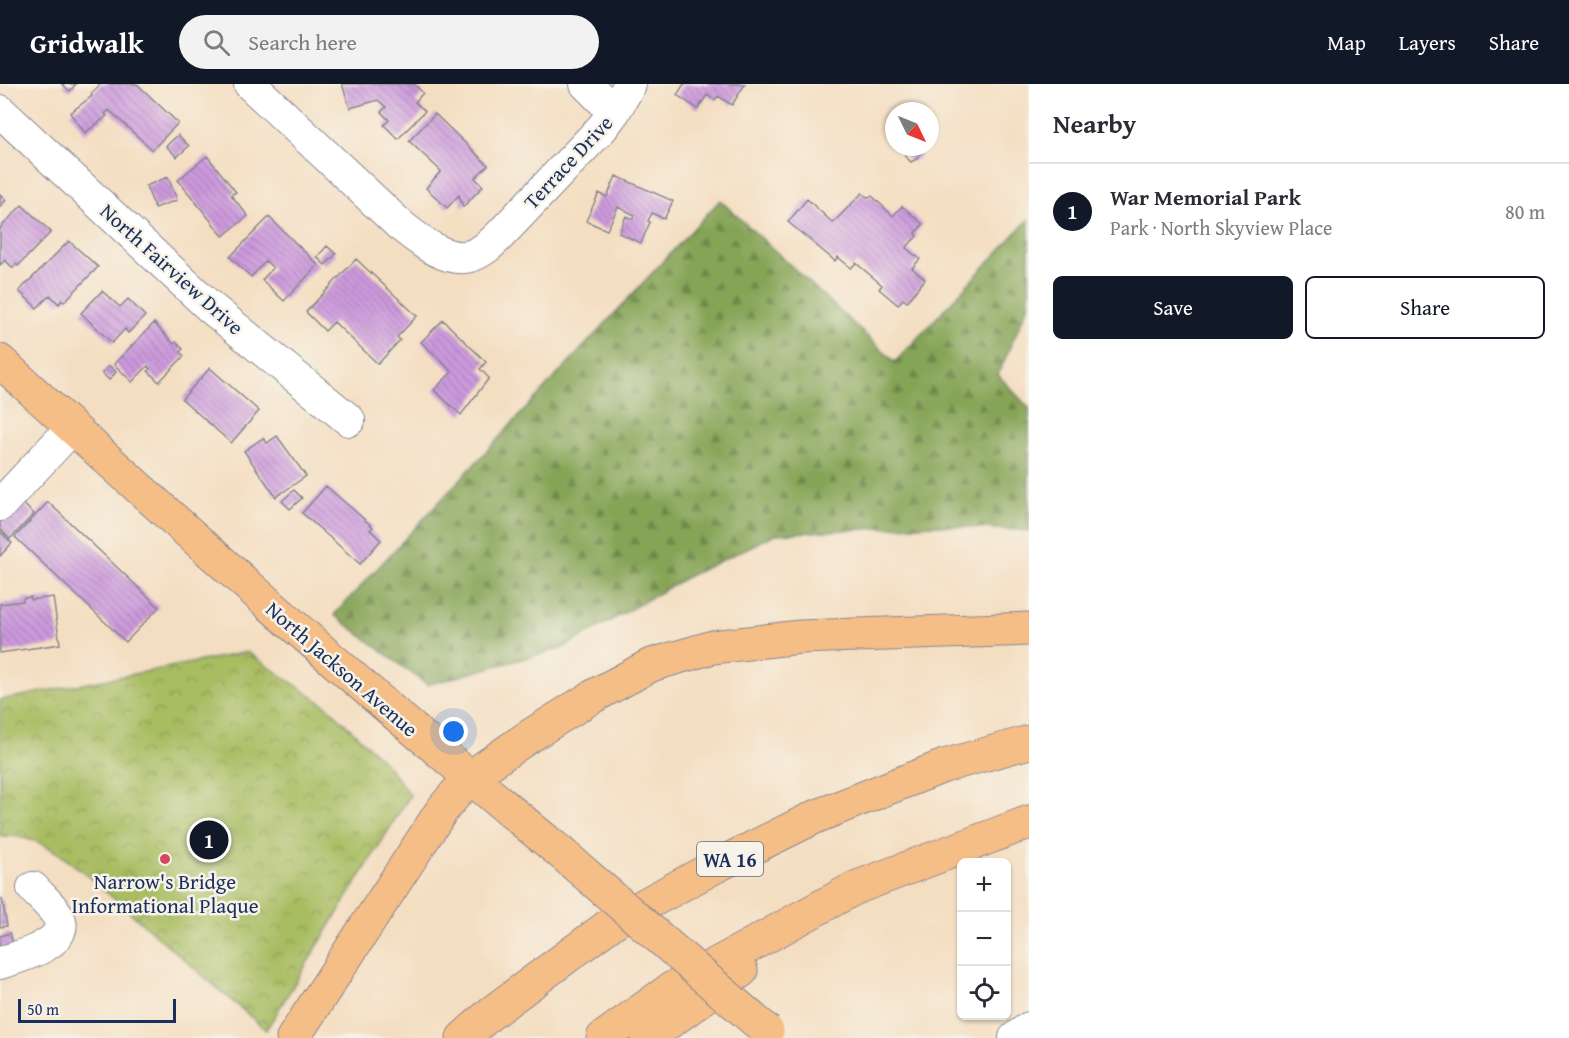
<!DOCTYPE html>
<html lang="en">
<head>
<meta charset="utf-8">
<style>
	body { margin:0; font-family:"Gentium Book Plus",serif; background:#f2f2f3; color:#2b2b33 }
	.controls { position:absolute; right:18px; bottom:18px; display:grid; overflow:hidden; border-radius:9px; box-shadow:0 2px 4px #0004 }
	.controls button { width:54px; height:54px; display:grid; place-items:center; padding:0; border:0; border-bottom:2px solid #e1e1e2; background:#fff; color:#2b2b33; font:30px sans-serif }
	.compass { position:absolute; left:885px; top:18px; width:54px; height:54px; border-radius:50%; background:#fff; box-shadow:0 2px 4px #0004; rotate:133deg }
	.scale { position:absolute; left:18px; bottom:15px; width:158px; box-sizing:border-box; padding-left:6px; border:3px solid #1b2f5e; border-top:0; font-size:16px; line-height:21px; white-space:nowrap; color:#1b2f5e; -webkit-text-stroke:4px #f7f3e8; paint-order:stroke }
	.you { position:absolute; left:454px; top:648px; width:21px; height:21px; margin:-15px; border:4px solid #fff; border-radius:50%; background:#1a73e8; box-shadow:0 0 0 9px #1a73e833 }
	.badge { display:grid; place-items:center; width:39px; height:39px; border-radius:50%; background:#111827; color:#fff; font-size:20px; font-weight:700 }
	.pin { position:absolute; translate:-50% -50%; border:3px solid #fff; box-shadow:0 2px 6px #0006 }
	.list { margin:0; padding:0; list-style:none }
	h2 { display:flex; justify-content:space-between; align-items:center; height:78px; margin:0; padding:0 24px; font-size:26px }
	h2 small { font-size:20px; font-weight:400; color:#7c7c81 }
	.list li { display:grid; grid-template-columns:39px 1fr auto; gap:18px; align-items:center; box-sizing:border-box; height:96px; padding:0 24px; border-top:2px solid #e1e1e2 }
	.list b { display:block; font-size:22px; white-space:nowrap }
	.list p { margin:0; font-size:20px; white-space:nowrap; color:#7c7c81 }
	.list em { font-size:20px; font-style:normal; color:#7c7c81 }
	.actions { display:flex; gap:12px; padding:18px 24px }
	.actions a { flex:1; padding:14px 0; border:2px solid #111827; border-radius:9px; text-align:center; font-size:21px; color:#111827 }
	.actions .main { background:#111827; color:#fff }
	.icon { flex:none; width:33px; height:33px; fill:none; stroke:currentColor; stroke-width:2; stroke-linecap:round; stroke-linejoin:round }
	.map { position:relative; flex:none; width:1029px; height:954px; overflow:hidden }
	header { display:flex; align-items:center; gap:36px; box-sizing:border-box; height:84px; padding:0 30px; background:#111827; color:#fff }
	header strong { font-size:28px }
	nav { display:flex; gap:33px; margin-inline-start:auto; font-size:21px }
	.search { width:420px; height:54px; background:#f2f2f3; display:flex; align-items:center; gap:15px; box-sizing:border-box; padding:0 21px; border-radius:33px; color:#7c7c81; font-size:22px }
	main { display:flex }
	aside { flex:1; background:#fff }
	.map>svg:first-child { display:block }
	.forest { fill:url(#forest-firs); stroke:#506a5a; stroke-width:1.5 }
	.park { fill:url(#park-crowns); stroke:#62765f; stroke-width:1.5 }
	.building { fill:url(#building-back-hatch) }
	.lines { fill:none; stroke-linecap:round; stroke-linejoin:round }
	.minor-casing { stroke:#888690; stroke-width:34 }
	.major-casing { stroke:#888690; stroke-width:35 }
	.highway-casing { stroke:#888690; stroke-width:35 }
	.minor { stroke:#fff; stroke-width:32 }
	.major { stroke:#f6be87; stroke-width:33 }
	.highway { stroke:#f6be87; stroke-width:33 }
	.major-bridge-casing { stroke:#888690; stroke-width:35; stroke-linecap:butt }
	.major-bridge { stroke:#f6be87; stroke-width:33 }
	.poi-dot { fill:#d1495b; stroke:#f7f3e8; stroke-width:2 }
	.labels { text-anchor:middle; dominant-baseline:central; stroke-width:5; stroke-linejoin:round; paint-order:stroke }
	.shield { fill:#f7f3e8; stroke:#5d6a87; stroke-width:1.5 }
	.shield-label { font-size:20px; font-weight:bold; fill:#1b2f5e }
	.street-label { font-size:21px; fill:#1b2f5e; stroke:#f7f3e8 }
	.poi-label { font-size:21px; fill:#1b2f5e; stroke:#f7f3e8 }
</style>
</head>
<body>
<header>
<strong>Gridwalk</strong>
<div class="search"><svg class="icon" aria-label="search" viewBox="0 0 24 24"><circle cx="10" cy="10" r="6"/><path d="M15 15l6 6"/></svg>Search here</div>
<nav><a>Map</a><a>Layers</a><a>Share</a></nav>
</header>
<main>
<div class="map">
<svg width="1029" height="954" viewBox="0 0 1029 954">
	<defs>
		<pattern id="forest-firs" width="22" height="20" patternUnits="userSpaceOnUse" patternTransform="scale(1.5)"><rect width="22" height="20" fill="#86a456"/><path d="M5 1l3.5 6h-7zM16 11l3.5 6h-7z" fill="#6d864a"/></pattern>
		<pattern id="park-crowns" width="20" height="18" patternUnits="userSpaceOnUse" patternTransform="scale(1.5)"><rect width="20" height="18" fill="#a8bc60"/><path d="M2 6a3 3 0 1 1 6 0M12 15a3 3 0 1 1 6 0" fill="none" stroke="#889952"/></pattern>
		<pattern id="building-back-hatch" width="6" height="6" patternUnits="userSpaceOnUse" patternTransform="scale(1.5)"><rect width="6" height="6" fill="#cd9add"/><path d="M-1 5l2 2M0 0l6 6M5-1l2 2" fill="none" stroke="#a67eb6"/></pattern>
	</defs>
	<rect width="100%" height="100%" fill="#f7f3e8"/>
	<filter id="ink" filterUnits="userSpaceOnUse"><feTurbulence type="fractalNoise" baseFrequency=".0167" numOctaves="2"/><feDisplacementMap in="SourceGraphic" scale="12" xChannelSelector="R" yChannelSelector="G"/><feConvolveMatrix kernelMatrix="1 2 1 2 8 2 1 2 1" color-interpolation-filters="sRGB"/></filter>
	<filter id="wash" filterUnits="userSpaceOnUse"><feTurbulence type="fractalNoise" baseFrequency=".008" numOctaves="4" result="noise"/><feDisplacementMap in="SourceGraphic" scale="24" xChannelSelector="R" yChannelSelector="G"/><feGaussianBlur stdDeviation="1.35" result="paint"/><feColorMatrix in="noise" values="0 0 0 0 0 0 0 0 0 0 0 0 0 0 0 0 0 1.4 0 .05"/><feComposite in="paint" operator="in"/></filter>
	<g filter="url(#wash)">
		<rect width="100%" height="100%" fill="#f4dec1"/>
		<path class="forest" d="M720 116 895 278 1029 135V220L998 291 1029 324V447L934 441 776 450 685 494 563 564 427 601 334 531Z"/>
		<path class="park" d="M247 568 328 623 387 681 410 711 266 946 83 788C55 766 37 751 0 752V616Z"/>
		<g id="blocks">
			<path class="building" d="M62 0H76L70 7Z
				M101 0H137L178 39 152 66 109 26 105 30 107 32 85 49 70 29 92 12 91 10Z
				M342 0H414L423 9 415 18 425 27 398 55 384 41 389 36 381 28 386 23 378 16 350 24Z
				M684 0H745L732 21 718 12 715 16 707 11 698 25 677 11Z
				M435 30 488 81 475 94 483 102 463 123 459 111 447 124 426 104 441 87 409 57Z
				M178 51 189 62 177 73 166 62Z
				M906 63H916L921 66 918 74 911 78 905 72Z
				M207 72 236 108 231 111 248 132 223 152 178 96Z
				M616 92 673 117 664 135 652 129 648 137 650 138 641 159 619 149 626 132 633 135 635 131 618 123 607 146 586 137 599 109 607 113Z
				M168 93 177 116 155 124 146 102Z
				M862 109 867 113 872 112 893 132 902 122 923 140 915 150 917 152 906 164 920 175 912 184 925 195 907 218 903 215 898 221 879 205 882 201 856 179 851 184 838 173 835 177 788 138 807 115 833 139Z
				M0 110 6 116 0 123Z
				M22 121 51 148 18 182 16 180 13 184 5 176 0 181V144Z
				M269 133 318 181 284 217 262 196 273 184 266 177 251 193 230 173Z
				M69 157 98 183 64 218 62 216 59 220 50 211 37 224 19 207Z
				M327 162 336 170 325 181 317 173Z
				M356 175 417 232 397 253 400 256 378 280 334 238 325 247 306 228Z
				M102 207 120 223 128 215 145 232 128 249 125 245 112 259 81 229Z
				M443 236 486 278 480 285 489 294 461 331 434 306 452 288 421 258Z
				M154 239 174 260 176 258 183 265 180 268 184 272 159 298 148 287 150 285 148 282 132 298 114 280Z
				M109 282 116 288 109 296 102 289Z
				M210 284 259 327 231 359 182 315Z
				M277 352 306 392 276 413 244 367 263 354 267 359Z
				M326 402 373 443 370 446 381 456 360 480 302 429Z
				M294 406 302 414 290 425 282 417Z
				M20 417 34 430 10 455 0 445V438Z
				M48 418 159 523 126 558 15 453Z
				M0 448 12 459 0 472Z
				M31 513V516L53 513 60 560 0 569V520L23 517V514Z
				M0 815H2L7 842 0 843Z
				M10 849 15 867 0 872V852Z"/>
		</g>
	</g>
	<g filter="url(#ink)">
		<use href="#blocks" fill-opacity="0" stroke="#888690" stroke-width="1.5"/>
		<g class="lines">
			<g class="minor-casing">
				<path id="minor" d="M250 0 400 141C418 155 448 181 473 171 484 167 492 159 500 151L602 44 614 28 630 0
					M586 0 614 28
					M0 27 210 223 349 336
					M0 421 72 344
					M0 879C17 873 73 860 58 832 52 822 41 813 33 804
					M1015 954 1029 944"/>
			</g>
			<g class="major-casing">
				<path id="major" d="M0 277C182 445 367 610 559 767"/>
			</g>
			<g class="highway-casing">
				<path id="highway" d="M293 954 442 726 469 694 528 653 592 613 651 581 713 563 800 553 1029 545
					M463 954 491 929 615 837 716 782 815 733 944 682 1029 658
					M603 954 671 905 855 804 1029 738
					M647 954 741 887"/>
			</g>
			<use href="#minor" class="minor"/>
			<use href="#major" class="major"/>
			<use href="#highway" class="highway"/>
			<g class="major-bridge-casing">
				<path id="major-bridge" d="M559 767 767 947"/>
			</g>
			<use href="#major-bridge" class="major-bridge"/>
		</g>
	</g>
	<circle class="poi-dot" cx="165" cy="775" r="6"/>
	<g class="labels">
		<rect class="shield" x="697" y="758" width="66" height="34" rx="4.5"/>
		<g class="shield-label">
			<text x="730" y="775">WA 16</text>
		</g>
		<g class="street-label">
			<text transform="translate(568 78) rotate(-47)">Terrace Drive</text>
			<text transform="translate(172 185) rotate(42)">North Fairview Drive</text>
			<text transform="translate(342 585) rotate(41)">North Jackson Avenue</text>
		</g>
		<g class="poi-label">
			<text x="165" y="797">Narrow's Bridge<tspan x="165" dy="24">Informational Plaque</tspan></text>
		</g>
	</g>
</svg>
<div class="controls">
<button>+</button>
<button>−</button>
<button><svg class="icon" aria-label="locate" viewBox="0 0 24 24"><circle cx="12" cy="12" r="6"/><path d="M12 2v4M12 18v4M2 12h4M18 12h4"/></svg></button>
</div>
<svg class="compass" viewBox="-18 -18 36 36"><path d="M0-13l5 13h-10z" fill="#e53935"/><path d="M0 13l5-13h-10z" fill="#7c7c81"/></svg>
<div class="scale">50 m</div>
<div class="you"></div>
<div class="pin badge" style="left:209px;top:756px">1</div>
</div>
<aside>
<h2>Nearby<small></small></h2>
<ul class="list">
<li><span class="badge">1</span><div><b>War Memorial Park</b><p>Park · North Skyview Place</p></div><em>80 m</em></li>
</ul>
<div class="actions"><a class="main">Save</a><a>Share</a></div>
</aside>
</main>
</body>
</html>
